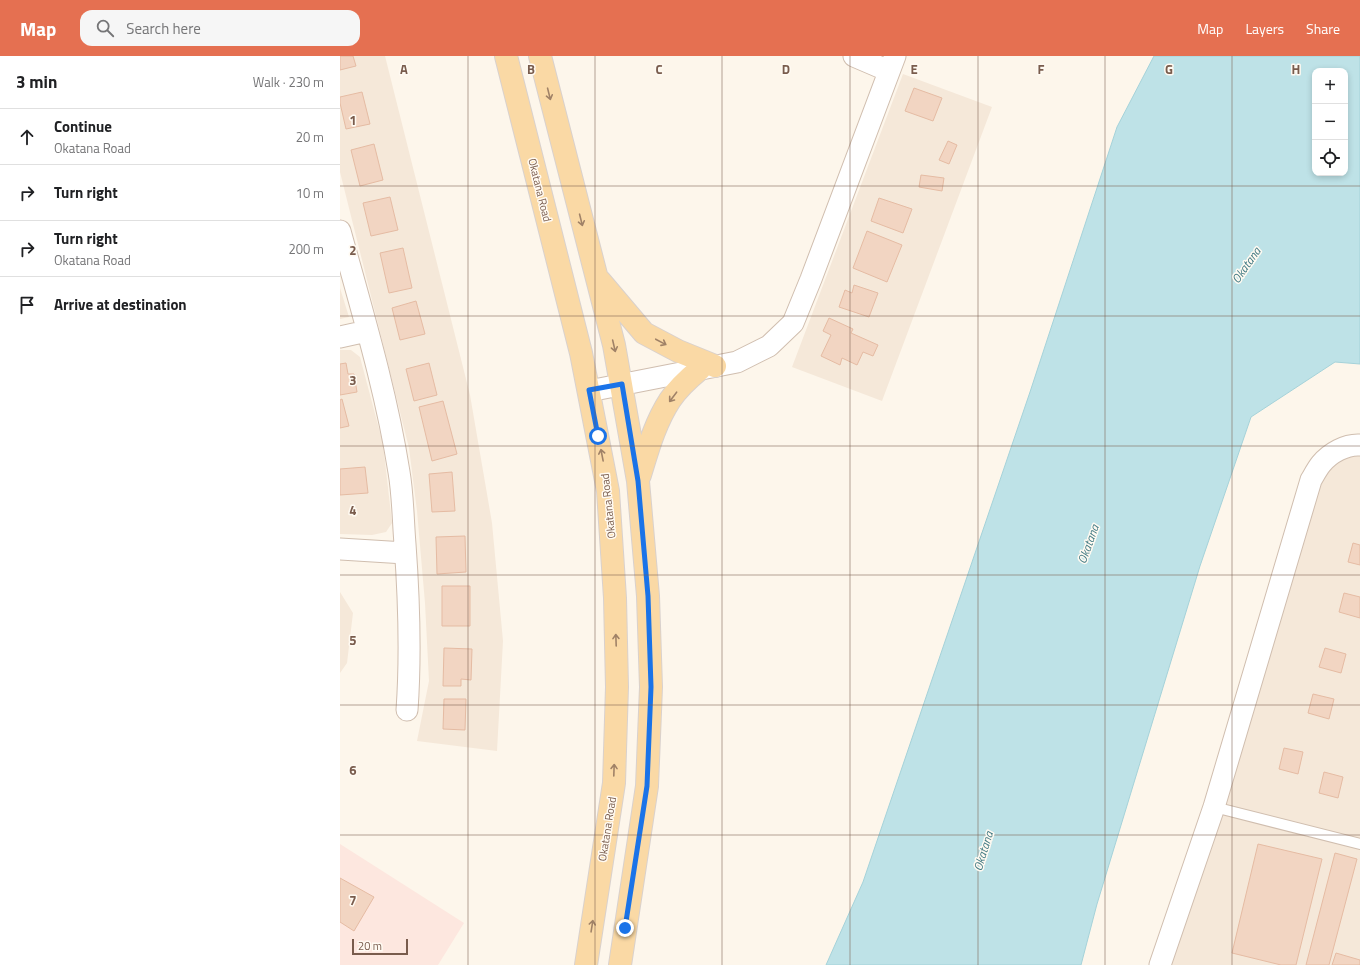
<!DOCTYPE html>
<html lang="en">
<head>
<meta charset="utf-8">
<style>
	body { margin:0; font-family:"Titillium Web",sans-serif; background:#f6f6f6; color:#202124 }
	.controls { position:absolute; right:12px; top:12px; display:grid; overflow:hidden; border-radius:8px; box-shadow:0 2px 6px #0003 }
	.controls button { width:36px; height:36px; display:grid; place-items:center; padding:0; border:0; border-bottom:1px solid #e0e0e0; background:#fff; color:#202124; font:20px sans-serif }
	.scale { position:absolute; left:12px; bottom:10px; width:56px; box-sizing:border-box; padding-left:4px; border:2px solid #795c4d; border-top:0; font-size:11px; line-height:14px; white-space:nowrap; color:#795c4d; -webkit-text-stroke:3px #fffaf2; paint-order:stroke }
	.stop { position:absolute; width:12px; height:12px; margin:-9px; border:3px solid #1a73e8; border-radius:50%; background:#fff }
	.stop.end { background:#1a73e8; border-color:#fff; box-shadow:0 1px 4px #0008 }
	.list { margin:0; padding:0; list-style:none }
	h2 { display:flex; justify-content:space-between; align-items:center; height:52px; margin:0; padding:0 16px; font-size:17px }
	h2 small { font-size:13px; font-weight:400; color:#757577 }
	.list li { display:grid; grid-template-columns:26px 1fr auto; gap:12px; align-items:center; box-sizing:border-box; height:56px; padding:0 16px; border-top:1px solid #e0e0e0 }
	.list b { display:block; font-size:15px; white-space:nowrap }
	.list p { margin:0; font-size:13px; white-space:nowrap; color:#757577 }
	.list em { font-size:13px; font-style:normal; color:#757577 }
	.icon { flex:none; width:22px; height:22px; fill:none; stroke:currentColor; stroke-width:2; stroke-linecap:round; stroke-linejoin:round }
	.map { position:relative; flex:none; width:1020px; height:909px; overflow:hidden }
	header { display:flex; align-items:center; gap:24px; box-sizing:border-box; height:56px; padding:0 20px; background:#e57051; color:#fff }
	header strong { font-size:19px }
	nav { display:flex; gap:22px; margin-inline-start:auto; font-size:14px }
	.search { width:280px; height:36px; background:#f6f6f6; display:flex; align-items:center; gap:10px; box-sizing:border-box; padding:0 14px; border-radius:12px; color:#757577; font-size:15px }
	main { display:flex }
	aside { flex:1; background:#fff }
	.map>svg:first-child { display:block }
	.residential { fill:#f5e8d9 }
	.commercial { fill:#fde7df }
	.water { fill:#bee2e7; stroke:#a5d2d9; fill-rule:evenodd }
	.building { fill:#f2d5c2; stroke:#e5bba3 }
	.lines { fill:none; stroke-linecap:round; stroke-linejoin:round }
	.service-casing { stroke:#d0beaf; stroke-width:12 }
	.minor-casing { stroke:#d0beaf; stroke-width:23 }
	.primary-casing { stroke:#d9d1cd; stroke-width:24 }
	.service { stroke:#fff; stroke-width:10 }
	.minor { stroke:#fff; stroke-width:21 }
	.primary { stroke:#fad9a5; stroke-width:22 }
	.oneway { stroke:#a08267 }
	.route { stroke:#1a73e8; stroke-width:5 }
	.grid { fill:none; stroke:#795c4d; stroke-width:1; stroke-opacity:0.55 }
	.labels { text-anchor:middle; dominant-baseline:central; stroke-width:3; stroke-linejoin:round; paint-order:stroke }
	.street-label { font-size:11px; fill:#795c4d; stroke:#fffaf2 }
	.water-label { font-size:12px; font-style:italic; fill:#437b84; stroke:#fffaf2 }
	.grid-label { font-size:13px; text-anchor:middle; font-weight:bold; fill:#795c4d; stroke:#fffaf2; stroke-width:3; stroke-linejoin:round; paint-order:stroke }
</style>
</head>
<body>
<header>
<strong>Map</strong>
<div class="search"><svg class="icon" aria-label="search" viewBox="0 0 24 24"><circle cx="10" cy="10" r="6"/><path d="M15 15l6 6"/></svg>Search here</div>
<nav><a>Map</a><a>Layers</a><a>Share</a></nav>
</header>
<main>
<aside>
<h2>3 min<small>Walk · 230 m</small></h2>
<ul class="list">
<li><svg class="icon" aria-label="ahead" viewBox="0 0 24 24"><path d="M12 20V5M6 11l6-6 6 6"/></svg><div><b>Continue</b><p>Okatana Road</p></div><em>20 m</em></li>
<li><svg class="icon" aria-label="right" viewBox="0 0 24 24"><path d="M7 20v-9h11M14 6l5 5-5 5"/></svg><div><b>Turn right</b></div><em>10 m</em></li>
<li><svg class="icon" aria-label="right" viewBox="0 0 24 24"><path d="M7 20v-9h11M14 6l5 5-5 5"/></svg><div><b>Turn right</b><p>Okatana Road</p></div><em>200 m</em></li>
<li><svg class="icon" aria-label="arrive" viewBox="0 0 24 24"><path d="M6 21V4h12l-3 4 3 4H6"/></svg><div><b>Arrive at destination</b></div></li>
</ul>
</aside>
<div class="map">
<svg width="1020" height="909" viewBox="0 0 1020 909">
	<rect width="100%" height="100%" fill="#fdf6eb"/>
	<path class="residential" d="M0 0H45L130 339 152 467 163 585 157 695 77 685 89 625 85 547 77 455 69 392 0 116Z
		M563 18 652 51 542 345 452 311Z
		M0 232 9 261 0 263Z
		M0 294H11L20 301 43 388 52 467 46 476 32 479 0 478Z
		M1020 389V909H820L971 424Z
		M0 536 13 557 7 607 0 617Z"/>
	<path class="commercial" d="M0 788 124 867 98 909H0Z"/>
	<path class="water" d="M814 0H1020V308L995 306 911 361 860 510 757 848 741 909H486L523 826 690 336 777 71ZM975 15H1005V117H975Z"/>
	<path class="building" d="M0 0H13L16 10 0 14Z
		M574 32 602 42 593 65 565 55Z
		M22 36 30 68 6 73 0 47V41Z
		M608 85 617 89 609 108 599 104Z
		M34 88 43 124 20 130 11 94Z
		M581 119 604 122 602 135 579 131Z
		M50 141 58 174 31 180 23 147Z
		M539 142 572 153 563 177 531 165Z
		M527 175 562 189 547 226 513 212Z
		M63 192 72 232 49 237 40 197Z
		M514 229 538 237 529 261 499 251 505 234 512 237Z
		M76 245 85 278 60 284 52 252Z
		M489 262 513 273 511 277 538 289 533 300 523 296 517 309 502 302 500 309 481 300 491 279 483 275Z
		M6 307 8 318H14L17 336 0 339V308Z
		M89 307 97 339 74 345 66 313Z
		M2 343 9 370 0 372V344Z
		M103 345 117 398 92 405 79 351Z
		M25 411 28 437 0 439V413Z
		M112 416 115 455 92 456 89 418Z
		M125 480 126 516 97 518 96 481Z
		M1013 487 1020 489V509L1008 506Z
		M102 530H130V570H102Z
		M1004 537 1020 541V562L999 556Z
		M104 592 132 593 131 624 121 623V630H103Z
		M985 592 1006 598 1001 617 979 611Z
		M973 638 994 643 989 663 968 657Z
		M104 643H126L125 674 103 673Z
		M944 692 963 696 958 718 939 713Z
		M984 716 1003 721 998 742 979 737Z
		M918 788 982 803 956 909H941L892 897Z
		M995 797 1017 803 989 909H966Z
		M0 822 34 841 14 875 0 866Z
		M996 897 1020 904V909H992Z"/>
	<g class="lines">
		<g class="service-casing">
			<path id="service" d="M874 751 1020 788"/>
		</g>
		<g class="minor-casing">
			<path id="minor" d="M514 0 549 15
				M0 175C22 255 46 334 59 416 63 439 63 464 65 488 69 543 71 598 67 654
				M0 281 27 275
				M249 335 397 306 429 290 453 267 471 223 555 0
				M0 493 65 497
				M820 909 874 751 971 424C974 419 977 413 981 408 990 397 1006 388 1020 389"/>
		</g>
		<g class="primary-casing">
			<path id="primary" d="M166 0 241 297 268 435 275 542 277 631 274 727 246 909
				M200 0 274 289 298 425 308 540 311 631 307 730 280 909
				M260 225 304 277 338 295 375 310
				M300 419C308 393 315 367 330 344 338 332 349 322 360 313"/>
		</g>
		<use href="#service" class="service"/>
		<use href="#minor" class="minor"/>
		<use href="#primary" class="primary"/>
	</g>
	<defs><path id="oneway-shaft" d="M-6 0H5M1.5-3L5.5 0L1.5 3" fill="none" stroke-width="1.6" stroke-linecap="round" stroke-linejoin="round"/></defs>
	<g class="oneway">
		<use href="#oneway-shaft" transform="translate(209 38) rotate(76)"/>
		<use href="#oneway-shaft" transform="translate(241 164) rotate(76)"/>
		<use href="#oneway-shaft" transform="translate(321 286) rotate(28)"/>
		<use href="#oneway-shaft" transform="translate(274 290) rotate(77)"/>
		<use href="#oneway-shaft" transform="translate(333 341) rotate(127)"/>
		<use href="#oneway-shaft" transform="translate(262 399) rotate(-101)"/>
		<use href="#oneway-shaft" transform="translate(276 584) rotate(-92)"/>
		<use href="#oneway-shaft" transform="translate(274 714) rotate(-88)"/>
		<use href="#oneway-shaft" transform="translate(252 870) rotate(-81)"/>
	</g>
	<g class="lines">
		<path class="route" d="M258 380 249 334 282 328 298 425 308 540 311 631 307 730 285 872"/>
	</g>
	<path class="grid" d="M128 0V909M255 0V909M382 0V909M510 0V909M638 0V909M765 0V909M892 0V909M0 130H1020M0 260H1020M0 390H1020M0 519H1020M0 649H1020M0 779H1020"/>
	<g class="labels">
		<g class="street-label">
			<text transform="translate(200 134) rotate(76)">Okatana Road</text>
			<text transform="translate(268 450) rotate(-96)">Okatana Road</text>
			<text transform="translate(267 773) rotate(-81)">Okatana Road</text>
		</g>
		<g class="water-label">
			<text transform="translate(906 209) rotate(-55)">Okatana</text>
			<text transform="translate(748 488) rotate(-70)">Okatana</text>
			<text transform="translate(643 795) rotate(-73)">Okatana</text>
		</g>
	</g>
	<g class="grid-label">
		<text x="64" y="18">A</text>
		<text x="191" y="18">B</text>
		<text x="319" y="18">C</text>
		<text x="446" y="18">D</text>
		<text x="574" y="18">E</text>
		<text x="701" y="18">F</text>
		<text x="829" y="18">G</text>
		<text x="956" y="18">H</text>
		<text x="13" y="69">1</text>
		<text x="13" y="199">2</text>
		<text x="13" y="329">3</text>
		<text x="13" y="459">4</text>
		<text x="13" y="589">5</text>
		<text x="13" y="719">6</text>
		<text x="13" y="849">7</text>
	</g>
</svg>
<div class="controls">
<button>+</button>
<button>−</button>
<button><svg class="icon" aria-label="locate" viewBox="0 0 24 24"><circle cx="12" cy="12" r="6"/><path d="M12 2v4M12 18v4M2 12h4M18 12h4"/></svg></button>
</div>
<div class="scale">20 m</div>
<div class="stop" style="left:258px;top:380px"></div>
<div class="stop end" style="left:285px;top:872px"></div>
</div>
</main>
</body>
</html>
